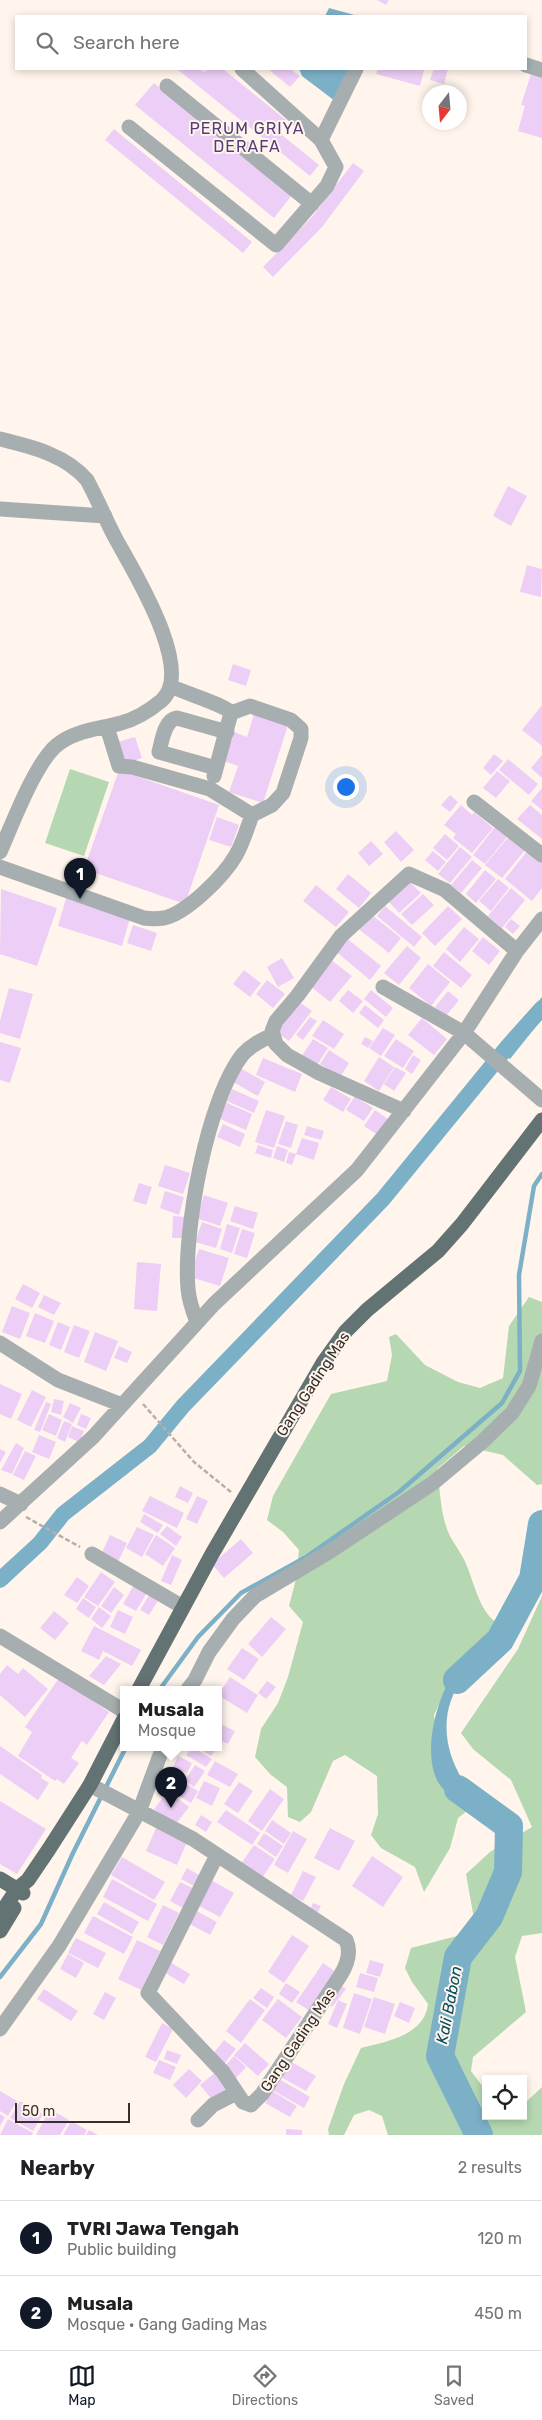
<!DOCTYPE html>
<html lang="en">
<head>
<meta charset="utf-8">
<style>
	body { margin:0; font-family:Rubik,sans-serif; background:#f6f6f6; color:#202124 }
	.controls { position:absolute; right:15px; bottom:15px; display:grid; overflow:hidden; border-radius:0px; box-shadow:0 2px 8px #0003 }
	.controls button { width:45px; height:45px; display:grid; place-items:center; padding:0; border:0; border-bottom:1px solid #e0e0e0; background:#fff; color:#202124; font:25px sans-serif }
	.compass { position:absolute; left:422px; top:85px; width:45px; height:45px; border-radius:50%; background:#fff; box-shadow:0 2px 8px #0003; rotate:196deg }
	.scale { position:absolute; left:15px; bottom:12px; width:115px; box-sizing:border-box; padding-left:5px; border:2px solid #34302b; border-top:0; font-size:14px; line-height:18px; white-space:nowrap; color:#34302b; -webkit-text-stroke:4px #fff5ec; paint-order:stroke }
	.you { position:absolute; left:345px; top:786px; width:18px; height:18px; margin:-12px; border:4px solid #fff; border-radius:50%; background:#1a73e8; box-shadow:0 0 0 8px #1a73e833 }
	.badge { display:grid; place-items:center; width:32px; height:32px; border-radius:50%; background:#111827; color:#fff; font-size:16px; font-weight:700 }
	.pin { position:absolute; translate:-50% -41px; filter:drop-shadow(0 1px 2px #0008) }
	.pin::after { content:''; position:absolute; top:26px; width:18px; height:15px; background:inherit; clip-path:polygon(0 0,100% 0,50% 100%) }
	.popup { position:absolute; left:120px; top:1686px; width:102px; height:65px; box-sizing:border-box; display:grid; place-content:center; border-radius:0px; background:#fff; filter:drop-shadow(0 1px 4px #0005); font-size:16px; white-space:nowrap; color:#757577 }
	.popup b { font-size:19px; color:#202124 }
	.popup::after { content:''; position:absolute; left:50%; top:100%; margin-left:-10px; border:10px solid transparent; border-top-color:#fff }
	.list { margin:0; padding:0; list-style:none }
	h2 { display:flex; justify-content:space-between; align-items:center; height:65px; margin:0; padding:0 20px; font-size:21px }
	h2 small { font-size:16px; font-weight:400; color:#757577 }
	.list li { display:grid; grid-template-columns:32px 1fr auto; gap:15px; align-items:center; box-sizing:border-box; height:75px; padding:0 20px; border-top:1px solid #e0e0e0 }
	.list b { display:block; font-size:19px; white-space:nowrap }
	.list p { margin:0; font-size:16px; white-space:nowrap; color:#757577 }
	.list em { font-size:16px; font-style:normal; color:#757577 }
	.icon { flex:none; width:28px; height:28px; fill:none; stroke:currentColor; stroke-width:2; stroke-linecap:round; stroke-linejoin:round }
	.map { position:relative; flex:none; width:542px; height:2135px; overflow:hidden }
	.search { position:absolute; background:#fff; box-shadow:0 2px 8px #0003; left:15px; right:15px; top:15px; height:55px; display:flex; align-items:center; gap:12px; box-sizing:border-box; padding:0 18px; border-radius:0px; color:#757577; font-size:19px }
	.sheet { height:215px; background:#fff }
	nav { display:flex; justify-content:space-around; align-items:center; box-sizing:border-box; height:70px; border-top:1px solid #e0e0e0; background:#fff; font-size:14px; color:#757577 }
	nav a { display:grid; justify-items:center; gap:2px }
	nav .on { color:#111827 }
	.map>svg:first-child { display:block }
	.green { fill:#b5d7b1 }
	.water { fill:#7cb0c7 }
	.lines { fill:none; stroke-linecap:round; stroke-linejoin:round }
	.stream { stroke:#7cb0c7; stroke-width:4.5 }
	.canal { stroke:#7cb0c7; stroke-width:16 }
	.river { stroke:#7cb0c7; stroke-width:28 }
	.building { fill:#edcef6 }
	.path { stroke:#b7afa8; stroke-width:2.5; stroke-dasharray:5 2.5; stroke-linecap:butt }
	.minor { stroke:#a6aeaf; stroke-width:15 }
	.major { stroke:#637273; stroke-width:15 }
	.labels { text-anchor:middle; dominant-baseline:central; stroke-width:4; stroke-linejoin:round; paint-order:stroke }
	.street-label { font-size:15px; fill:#34302b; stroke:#fff5ec }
	.neighbourhood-label { font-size:16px; letter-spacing:1px; fill:#553c78; stroke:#fff5ec }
	.water-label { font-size:16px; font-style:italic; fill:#064f67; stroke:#fff5ec }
</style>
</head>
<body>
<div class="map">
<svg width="542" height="2135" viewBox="0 0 542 2135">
	<rect width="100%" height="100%" fill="#fff5ec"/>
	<path class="green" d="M70 769 109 782 84 856 45 843Z
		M529 1297 542 1302V1484L537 1485 503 1455 464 1446 437 1469C440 1487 440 1508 446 1526 449 1537 456 1545 462 1556 474 1575 478 1620 504 1625L498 1638 479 1651 450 1680 434 1715 448 1795 471 1808 458 1818 450 1848 424 1892 415 1867 381 1848 371 1835 378 1814 377 1776 345 1755 333 1761 311 1812 300 1822 288 1817 287 1787 271 1775 255 1757 261 1729 278 1703 288 1677 303 1622 289 1606 296 1579 299 1550 283 1532 267 1520 273 1496 331 1394 387 1381 392 1355 389 1337 396 1334 425 1365 458 1382 480 1388 503 1378 509 1326Z
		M542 1596V1933L522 1936 515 1957 526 2012 473 2057 471 2071 486 2091V2116H523V2102H526L542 2087V2135H388L382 2116 369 2110 354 2115 344 2135H329L328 2129 344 2084 361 2048C387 2041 424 2036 428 2004L412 1982 405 1968 411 1948 457 1936 474 1919 466 1874 490 1852 532 1827 511 1780 473 1749 461 1733 518 1649Z"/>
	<path class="water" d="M329 8 358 16H325Z
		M299 69H352L335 101 302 76Z
		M542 997V1019L510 1059 497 1047 512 1033Z
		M479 1651 487 1656C480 1663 470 1669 464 1677 438 1710 443 1752 466 1785 473 1794 483 1801 491 1809 482 1816 477 1811 467 1806 456 1799 445 1794 438 1782 423 1755 435 1706 449 1681 456 1669 470 1661 479 1651Z"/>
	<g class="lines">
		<path class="stream" d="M160 1689 198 1637 241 1593 306 1557 399 1492 502 1403 520 1371 519 1275 534 1186 542 1174
			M0 1977 41 1924 73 1853 126 1747"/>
		<path class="canal" d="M0 1580 40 1543 63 1514 150 1446 183 1406 383 1199 508 1046 542 1008"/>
		<path class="river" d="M457 1680 500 1640 533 1579 542 1524
			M458 1789 509 1826 508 1872 489 1917 458 1957 440 2056 479 2135"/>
	</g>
	<path class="building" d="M377 0H389L386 5Z
		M177 69H200L204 72 207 69H223L286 120 277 131 319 165 310 176Z
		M268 69H290L300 76 290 87Z
		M378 69H420L424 70 420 86 376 74Z
		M434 69H448L444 84 430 80Z
		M532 71 542 74V138L518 131 525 106 521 105Z
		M154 83 292 195 274 218 135 105Z
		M114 129 252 242 243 253 105 140Z
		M353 163 364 171 322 227 273 277 263 267 312 217Z
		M508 486 527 496 511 526 493 516Z
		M527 565 542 569 541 597 520 592Z
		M233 664 251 670 246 686 228 680Z
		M542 705V746L522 730Z
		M254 714 288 725 263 803 229 792 238 766 224 761 234 732 247 737Z
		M135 737 142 758 121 765 114 743Z
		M494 754 503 761 491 775 483 768Z
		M542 755V778L531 768Z
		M508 759 538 784 529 795 499 770Z
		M119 770 219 805 185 904 84 869Z
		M497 771 510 781 496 798 483 788Z
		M542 788V810L531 801Z
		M450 795 458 802 450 812 441 805Z
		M461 805 472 815 474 812 493 828 472 853 453 838 456 834 444 825Z
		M530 805 542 815V839L517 819Z
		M217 817 239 825 231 847 209 840Z
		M495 827 507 837 485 864 473 855Z
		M396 831 414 850 401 862 384 842Z
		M445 834 459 846 447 860 433 848Z
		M510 835 527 848 502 878 485 865Z
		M371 841 383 854 369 866 358 853Z
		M460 847 472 857 450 883 438 874Z
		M528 850 542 861V888L532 901 505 879Z
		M433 851 446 862 438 871 425 860Z
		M472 860 482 868 461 893 451 885Z
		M485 870 496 879 476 903 466 894Z
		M348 874 371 893 359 908 336 889Z
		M498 879 509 888 491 911 479 901Z
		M410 882 421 893 399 913 389 902Z
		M316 885 349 912 336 927 303 901Z
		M511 888 525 900 502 928 488 916Z
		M1 889 57 908 37 966 0 954Z
		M423 894 434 905 412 925 401 914Z
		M67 895 131 915 122 946 58 926Z
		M385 906 422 937 414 947 377 916Z
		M448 906 462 919 435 946 422 933Z
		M368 912 401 938 389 953 356 927Z
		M511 919 520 926 513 934 505 927Z
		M133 925 157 933 151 951 127 943Z
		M464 927 479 939 460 962 446 949Z
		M344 936 381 966 370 980 333 949Z
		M483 937 500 951 489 965 472 951Z
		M407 946 421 958 399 985 384 973Z
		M444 952 472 975 461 988 433 966Z
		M282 958 294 978 278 987 267 967Z
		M331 960 352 976 330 1002 310 986Z
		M428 964 450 982 431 1006 409 988Z
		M244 970 261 983 250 997 233 984Z
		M267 980 285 994 273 1008 256 994Z
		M9 988 33 994 20 1039 0 1033V1021Z
		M348 990 363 1001 353 1013 339 1001Z
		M371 990 393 1008 386 1017 364 999Z
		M448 991 459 1000 446 1016 435 1007Z
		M298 1001 312 1011 289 1041 275 1031Z
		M365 1005 384 1020 378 1028 359 1013Z
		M310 1017 317 1021 303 1040 296 1035Z
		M422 1018 447 1039 434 1055 408 1035Z
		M323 1020 344 1034 334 1049 312 1036Z
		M383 1028 395 1035 381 1056 369 1048Z
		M365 1037 373 1041 368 1048 361 1044Z
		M313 1039 328 1048 316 1067 301 1057Z
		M396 1039 414 1051 403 1068 384 1056Z
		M0 1042 21 1048 10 1083 0 1080Z
		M329 1050 349 1063 340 1077 320 1064Z
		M413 1055 421 1060 412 1074 405 1069Z
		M379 1057 394 1067 379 1091 364 1081Z
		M263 1058 302 1074 295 1092 256 1075Z
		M395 1067 406 1073 394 1091 384 1084Z
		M240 1068 265 1082 258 1096 233 1082Z
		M331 1087 351 1099 343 1112 323 1100Z
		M232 1089 259 1101 254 1113 227 1101Z
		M355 1096 373 1108 364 1121 346 1110Z
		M225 1102 252 1114 246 1130 218 1118Z
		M266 1110 285 1116 274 1148 255 1142Z
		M375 1110 388 1119 378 1135 364 1126Z
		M286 1121 298 1125 291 1148 278 1144Z
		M223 1124 245 1134 240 1147 217 1137Z
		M307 1126 324 1131 321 1140 304 1135Z
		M302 1138 319 1143 314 1160 296 1154Z
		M258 1145 273 1150 271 1158 255 1153Z
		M277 1146 288 1150 284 1162 273 1158Z
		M289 1152 296 1154 292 1165 286 1163Z
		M165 1165 190 1173 183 1194 158 1186Z
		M139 1183 152 1187 146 1205 133 1201Z
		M165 1191 184 1197 179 1215 160 1208Z
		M204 1195 228 1203 220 1226 196 1218Z
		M235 1206 258 1213 253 1229 230 1221Z
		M173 1216 188 1217 187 1238H172Z
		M202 1222 222 1229 216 1248 195 1242Z
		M227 1224 240 1228 232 1253 220 1249Z
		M242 1229 255 1233 247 1258 234 1254Z
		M199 1249 229 1258 220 1286 190 1277Z
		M137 1262 161 1264 157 1311 134 1309Z
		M23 1284 40 1293 32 1308 15 1299Z
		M44 1295 61 1303 54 1315 38 1307Z
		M12 1306 30 1313 20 1339 2 1332Z
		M35 1313 54 1321 45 1343 26 1336Z
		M58 1322 70 1327 61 1350 49 1345Z
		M74 1325 90 1331 79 1358 64 1352Z
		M95 1332 118 1341 106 1371 84 1362Z
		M119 1346 132 1352 127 1363 114 1358Z
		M0 1384 22 1394 11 1419 0 1414Z
		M32 1390 46 1397 31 1427 17 1420Z
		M54 1399 64 1401 61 1415 51 1412Z
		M46 1402 51 1404 40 1432 34 1430Z
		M70 1403 81 1408 73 1423 63 1417Z
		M49 1414 62 1420 56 1436 42 1430Z
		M81 1414 91 1418 86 1429 77 1425Z
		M64 1421 72 1424 65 1442 57 1438Z
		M72 1426 84 1431 79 1442 68 1437Z
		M39 1435 56 1442 49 1459 32 1452Z
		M16 1443 24 1448 12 1474 1 1470Z
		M0 1449 6 1452 0 1463Z
		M25 1451 36 1456 24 1480 13 1475Z
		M180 1486 193 1493 188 1503 175 1497Z
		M150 1496 184 1513 177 1528 142 1511Z
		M197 1496 208 1501 197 1524 186 1519Z
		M144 1514 163 1525 158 1533 140 1522Z
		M167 1526 182 1537 176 1546 160 1534Z
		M137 1527 154 1535 142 1557 126 1548Z
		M110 1535 127 1543 117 1564 100 1557Z
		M156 1535 175 1548 163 1566 145 1554Z
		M241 1539 253 1553 224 1578 212 1564Z
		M172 1555 182 1560 171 1585 161 1581Z
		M101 1572 115 1582 98 1606 84 1597Z
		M77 1577 89 1586 77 1603 64 1595Z
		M134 1585 147 1593 136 1611 123 1604Z
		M114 1587 124 1595 111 1613 101 1606Z
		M152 1590 161 1596 149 1615 140 1610Z
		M83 1598 96 1607 89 1618 76 1609Z
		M99 1607 111 1616 102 1628 91 1619Z
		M118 1610 133 1617 125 1634 110 1627Z
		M54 1611 69 1623 55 1640 40 1628Z
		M271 1617 286 1629 262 1657 248 1644Z
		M94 1626 141 1650 132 1666 103 1651 99 1660 81 1651Z
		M242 1648 259 1659 244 1680 227 1669Z
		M106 1656 121 1664 104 1685 89 1676Z
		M7 1665 18 1674 23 1668 48 1689 25 1717 0 1695V1674Z
		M230 1677 258 1695 247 1713 218 1695Z
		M59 1678 109 1712 87 1745 82 1741 71 1758 79 1763 64 1784 57 1779 55 1781 18 1756 32 1732 25 1727Z
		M267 1681 276 1687 266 1699 258 1693Z
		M221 1724 235 1731 228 1744 218 1739V1730Z
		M0 1746 42 1775 41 1778 49 1783 38 1800 0 1774Z
		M192 1747 212 1759 206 1767 186 1755Z
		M201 1747H217L211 1756 200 1749Z
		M178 1756 192 1763 187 1773 173 1767Z
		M215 1761 238 1774 230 1787 207 1775Z
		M195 1765 205 1771 194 1787 185 1780Z
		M175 1777 198 1791 191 1803 167 1789Z
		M204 1781 220 1788 212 1806 196 1798Z
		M239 1782 253 1791 238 1813 224 1804Z
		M270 1789 284 1799 262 1831 248 1821Z
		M168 1791 189 1807 175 1825 154 1809Z
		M0 1801 46 1829 17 1874 0 1864Z
		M226 1810 260 1833 252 1845 217 1822Z
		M201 1815 212 1822 206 1832 195 1825Z
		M272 1820 291 1833 284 1844 265 1831Z
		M156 1828 187 1842 177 1865 146 1851Z
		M330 1828 355 1841 339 1871 314 1858Z
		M293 1831 307 1839 288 1873 274 1865Z
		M264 1833 283 1846 276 1857 257 1844Z
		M254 1845 275 1859 261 1879 240 1865Z
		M372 1856 403 1877 383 1907 352 1886Z
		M122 1857 165 1882 154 1900 111 1875Z
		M187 1868 202 1877 196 1887 181 1879Z
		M303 1871 316 1877 303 1901 291 1895Z
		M112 1879 157 1904 148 1921 103 1897Z
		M209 1879 234 1893 220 1917 195 1904Z
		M180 1882 195 1889 185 1909 170 1901Z
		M104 1902 139 1922 132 1934 97 1914Z
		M313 1903 321 1906 316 1916 309 1913Z
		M163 1905 179 1913 163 1945 147 1937Z
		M193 1909 217 1922 210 1935 186 1922Z
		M93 1916 133 1937 124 1954 84 1933Z
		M292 1935 309 1946 284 1983 268 1972Z
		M76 1938 106 1953 98 1968 68 1953Z
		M137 1940 160 1951 141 1990 118 1979Z
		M68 1954 84 1963 76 1978 60 1969Z
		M370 1960 384 1964 380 1977 366 1973Z
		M168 1961 190 1974 184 1984 162 1971Z
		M323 1963 336 1972 310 2011 296 2002Z
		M360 1973 378 1978 374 1992 356 1987Z
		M286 1983 300 1992 292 2003 279 1994Z
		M338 1983 346 1989 332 2007 324 2000Z
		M261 1988 274 1997 267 2008 253 1998Z
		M44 1989 78 2011 71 2021 37 1999Z
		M105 1992 116 1998 104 2020 93 2014Z
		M354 1993 372 1999 360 2034 343 2028Z
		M374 1997 395 2004 385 2034 364 2027Z
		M250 1999 265 2010 241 2043 226 2031Z
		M278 1999 302 2017 286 2038 262 2020Z
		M338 2000 347 2004 337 2028 328 2024Z
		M400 2002 415 2008 409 2023 394 2016Z
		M162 2023 173 2029 156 2062 145 2057Z
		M224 2040 236 2049 224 2064 212 2055Z
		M245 2043 269 2064 258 2076 234 2055Z
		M167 2050 181 2055 177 2064 164 2059Z
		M234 2056 246 2067 236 2078 224 2067Z
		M159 2060 176 2067 170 2080 153 2073Z
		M288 2060 316 2076 306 2091 279 2076Z
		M189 2069 202 2081 186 2098 173 2085Z
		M217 2071 232 2090 215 2103 200 2085Z
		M279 2079 310 2097 304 2108 272 2090Z
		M0 2091 17 2101 8 2116 0 2111Z
		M272 2091 297 2106 290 2117 265 2103Z
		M20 2101 43 2114 33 2131 10 2118Z
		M50 2109 69 2120 60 2135H36Z
		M0 2114 5 2117 0 2126Z
		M8 2119 33 2133 32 2135H0Z
		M71 2121 87 2130 84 2135H63Z
		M286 2129 302 2130V2135H286Z
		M89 2130 98 2135H86Z"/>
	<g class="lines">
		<path class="path" d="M143 1404 194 1462 231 1492
			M26 1517 80 1547"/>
		<path class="minor" d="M526 65 542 70
			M167 86 312 204
			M129 127 276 245 327 186 336 167 321 140 242 69
			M321 140 356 69
			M0 439C32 447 66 455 87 480 98 500 106 521 117 541 134 572 196 672 161 701 149 711 136 719 121 723 100 729 75 730 57 745 35 763 12 825 0 852
			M0 509 105 516
			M171 686C184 693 226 705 231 713L214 776
			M107 727 119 766 132 767 210 789 252 815
			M216 768 159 752C162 741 164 720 177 718L227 732
			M474 802 542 855
			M0 867 144 918C151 919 157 919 164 918 187 913 224 876 236 855 243 843 247 829 252 815L272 805 283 793 301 738V729L291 720 250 706 231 713
			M542 919 517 951 464 1033 542 1100
			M404 1111 319 1073 287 1055 276 1044 272 1031 276 1021 298 995 341 936 409 874 445 890 517 951
			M197 1322C193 1312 189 1301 188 1289 183 1232 207 1099 243 1054 251 1045 262 1040 272 1035
			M0 1343 58 1380 122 1405
			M0 1494 21 1504
			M0 1522 93 1437 214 1304 357 1170 464 1033 383 987
			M92 1554 183 1607
			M0 1636 124 1711
			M188 1689 195 1680 209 1652 233 1619 255 1596 329 1552 433 1483 482 1442 512 1413 529 1386 542 1341
			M90 1785 193 1839 346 1940C352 1953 347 1965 340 1976L262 2094 251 2105 243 2102 223 2072 148 1993 217 1855
			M0 2029 59 1946 139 1812 163 1747
			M198 2120 213 2105 236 2093"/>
		<path class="major" d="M139 1689 212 1554 323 1363 346 1331 367 1310 438 1251 462 1224 542 1120
			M0 1879 23 1893
			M0 1915 17 1889 28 1880 49 1849 90 1785 124 1719
			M0 1931 14 1908"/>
	</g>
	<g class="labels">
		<g class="street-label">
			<text transform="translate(313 1384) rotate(-57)">Gang Gading Mas</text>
			<text transform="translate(298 2040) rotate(-56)">Gang Gading Mas</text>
		</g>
		<g class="neighbourhood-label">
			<text x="247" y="128">PERUM GRIYA<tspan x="247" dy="18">DERAFA</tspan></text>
		</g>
		<g class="water-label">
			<text transform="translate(449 2005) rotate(-79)">Kali Babon</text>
		</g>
	</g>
</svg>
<div class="controls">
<button><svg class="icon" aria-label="locate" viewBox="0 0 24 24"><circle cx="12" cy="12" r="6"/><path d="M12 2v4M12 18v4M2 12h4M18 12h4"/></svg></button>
</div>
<svg class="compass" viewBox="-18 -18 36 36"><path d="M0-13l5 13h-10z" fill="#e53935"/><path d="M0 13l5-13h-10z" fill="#757577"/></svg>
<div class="scale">50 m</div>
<div class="you"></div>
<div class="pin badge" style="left:80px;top:899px">1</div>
<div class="pin badge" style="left:171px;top:1808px">2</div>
<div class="popup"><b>Musala</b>Mosque</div>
<div class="search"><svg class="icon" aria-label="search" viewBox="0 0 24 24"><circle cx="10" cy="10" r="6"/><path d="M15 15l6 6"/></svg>Search here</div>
</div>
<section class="sheet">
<h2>Nearby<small>2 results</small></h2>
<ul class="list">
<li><span class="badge">1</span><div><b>TVRI Jawa Tengah</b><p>Public building</p></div><em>120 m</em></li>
<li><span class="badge">2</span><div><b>Musala</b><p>Mosque · Gang Gading Mas</p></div><em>450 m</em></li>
</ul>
</section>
<nav>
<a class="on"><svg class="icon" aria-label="map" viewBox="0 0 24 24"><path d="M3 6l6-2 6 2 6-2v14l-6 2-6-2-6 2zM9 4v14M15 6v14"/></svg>Map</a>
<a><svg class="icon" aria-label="directions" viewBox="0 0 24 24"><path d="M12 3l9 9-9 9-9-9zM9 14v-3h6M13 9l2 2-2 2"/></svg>Directions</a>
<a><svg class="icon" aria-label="saved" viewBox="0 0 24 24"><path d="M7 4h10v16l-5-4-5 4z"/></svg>Saved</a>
</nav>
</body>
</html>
